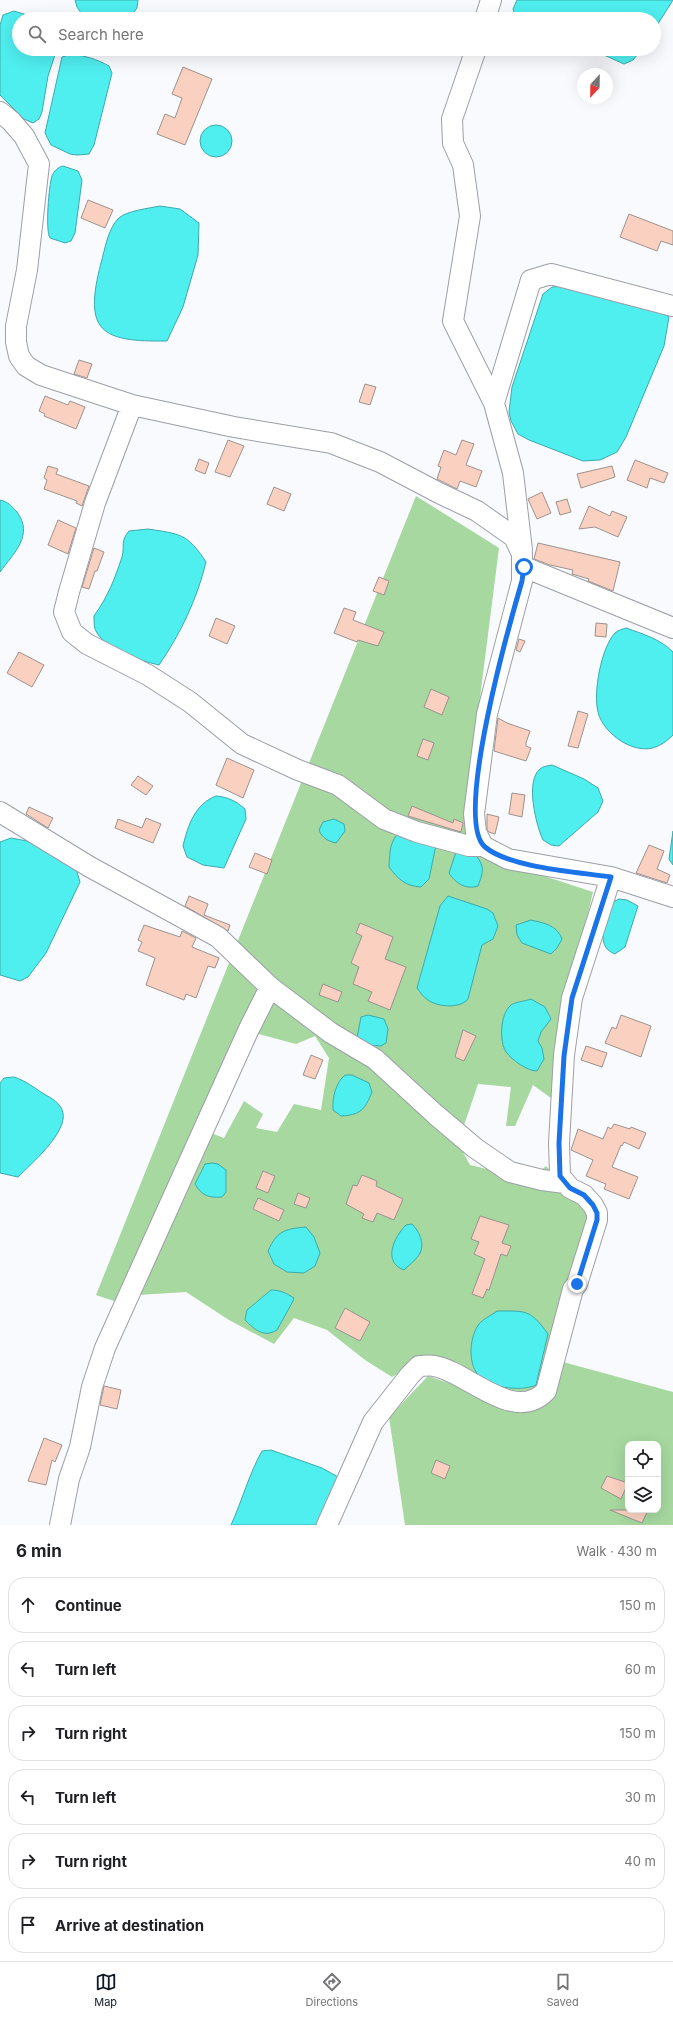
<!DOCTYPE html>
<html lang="en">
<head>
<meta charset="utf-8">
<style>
	body { margin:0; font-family:Inter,sans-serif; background:#f6f6f6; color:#202124 }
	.controls { position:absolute; right:12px; bottom:12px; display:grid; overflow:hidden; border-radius:8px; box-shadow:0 4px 16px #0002 }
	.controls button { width:36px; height:36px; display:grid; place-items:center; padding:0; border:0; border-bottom:1px solid #e0e0e0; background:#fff; color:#202124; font:20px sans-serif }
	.compass { position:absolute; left:577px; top:68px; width:36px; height:36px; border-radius:50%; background:#fff; box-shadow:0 4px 16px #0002; rotate:202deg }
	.stop { position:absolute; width:12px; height:12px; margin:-9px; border:3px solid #1a73e8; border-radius:50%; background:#fff }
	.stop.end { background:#1a73e8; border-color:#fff; box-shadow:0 1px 4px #0008 }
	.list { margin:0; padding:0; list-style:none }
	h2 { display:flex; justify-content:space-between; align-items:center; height:52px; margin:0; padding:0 16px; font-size:17px }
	h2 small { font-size:13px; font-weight:400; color:#757577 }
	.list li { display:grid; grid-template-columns:26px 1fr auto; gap:12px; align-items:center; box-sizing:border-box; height:56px; margin:0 8px 8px; padding:0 8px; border:1px solid #e0e0e0; border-radius:16px }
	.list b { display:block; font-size:15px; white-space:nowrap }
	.list em { font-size:13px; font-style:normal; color:#757577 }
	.icon { flex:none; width:22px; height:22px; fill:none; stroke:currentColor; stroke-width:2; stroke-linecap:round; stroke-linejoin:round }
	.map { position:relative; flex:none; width:673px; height:1525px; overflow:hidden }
	.search { position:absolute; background:#fff; box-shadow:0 4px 16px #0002; left:12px; right:12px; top:12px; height:44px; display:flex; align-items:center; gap:10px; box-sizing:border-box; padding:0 14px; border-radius:22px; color:#757577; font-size:15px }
	.sheet { height:436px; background:#fff }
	nav { display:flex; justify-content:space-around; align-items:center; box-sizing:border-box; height:56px; border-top:1px solid #e0e0e0; background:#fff; font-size:11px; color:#757577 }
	nav a { display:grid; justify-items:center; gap:2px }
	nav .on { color:#111827 }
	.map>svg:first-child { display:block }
	.green { fill:#a6d89f; fill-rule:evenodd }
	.water { fill:#4feeef; stroke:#3cabad }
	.building { fill:#fad1c0; stroke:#9c928e }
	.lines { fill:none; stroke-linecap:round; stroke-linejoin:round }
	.minor-casing { stroke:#9c9fa8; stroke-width:22 }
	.minor { stroke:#fff; stroke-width:20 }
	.route { stroke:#1a73e8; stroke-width:5 }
</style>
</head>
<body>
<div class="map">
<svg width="673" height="1525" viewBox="0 0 673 1525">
	<rect width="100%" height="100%" fill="#f9fafe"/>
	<path class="green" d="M416 496 499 548 475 737 469 831 489 858 593 892 571 985 555 1101 533 1085 515 1126H506L511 1087 478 1084 458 1143 470 1165 531 1179 546 1166 590 1215 539 1391 526 1400 421 1361 392 1377 365 1360 327 1330 294 1318 274 1344 229 1320 186 1292 138 1295 211 1133 224 1138 244 1101 263 1114 256 1128 277 1132 294 1104 321 1110 329 1058 315 1036 296 1044 248 1031 120 1303 96 1295Z
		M563 1362 673 1392V1525H405L389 1417 428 1376 517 1406ZM628 1444H658V1510H628Z"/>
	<path class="water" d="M75 0H138L137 8 129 19H85L77 7Z
		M517 0H673L654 30V19H522L515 15 513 9Z
		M14 11 40 19H19V49H57L48 76 42 112 39 119 33 123 24 119 0 95V25L3 15Z
		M579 49H642L633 60 624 64 604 55Z
		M72 54C85 56 97 59 109 66L112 73 94 145 89 154 77 155 70 154 51 145 45 133 62 57Z
		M200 141a16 16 0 1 1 32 0a16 16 0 1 1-32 0Z
		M63 166 78 171 82 180 75 233 71 241 65 243 50 238C45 230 49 185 52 176 54 171 58 167 63 166Z
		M160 206 180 209 199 223 198 255 183 307 167 341C101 342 83 332 101 263 105 249 108 228 119 218 126 211 150 208 160 206Z
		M568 286 660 311 669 317 664 346 626 437 617 452 600 460 583 461 529 440 518 434 511 421 509 412 512 387 543 294 552 287Z
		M0 500C9 502 11 506 17 512 34 535 14 553 0 572Z
		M148 529C180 534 187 533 206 562 197 599 181 633 159 665 141 661 103 649 95 629 94 625 94 620 94 616 108 596 114 581 122 557 125 545 120 542 129 531Z
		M626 628C643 634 660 639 673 652V735C669 739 663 744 658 746 636 757 603 734 598 712 593 693 601 648 615 633 618 630 623 629 626 628Z
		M552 765 584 779 598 788 603 801 598 812 559 846 551 845 543 840C536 825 525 781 540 769 543 766 548 766 552 765Z
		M216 796C228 797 236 801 245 809L246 819 224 868 203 865 187 857 183 846C188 825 195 804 216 796Z
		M334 819 344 824 345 831 336 843C328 841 322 838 319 830L323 822Z
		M404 829 436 845 429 879 421 887C405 886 398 879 389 867 390 851 389 839 404 829Z
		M673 831V865L669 859Z
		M11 838 43 844 76 869 80 882 46 953 28 977 20 981 0 975V842Z
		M471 849C484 865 485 868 478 886 466 890 455 883 449 873L456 852Z
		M448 896 487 909 493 913 498 926 493 939 482 945 468 999C460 1009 437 1007 428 1000 423 997 420 992 417 988L440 906Z
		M619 899 627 900 638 906 625 947 615 954C593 946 607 919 611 903Z
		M531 920C544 923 557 925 562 939L557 948 551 954 522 943 517 935 516 925Z
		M531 999 545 1007 551 1019 541 1032 538 1041 542 1048 544 1059 537 1071C527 1071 512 1060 506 1052 499 1041 500 1014 511 1005 515 1002 526 1001 531 999Z
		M368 1015 384 1019 388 1029 386 1043 381 1046 362 1045 357 1038 361 1017Z
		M345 1075H352L369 1083 372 1092C365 1110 360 1115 341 1116L333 1110C332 1098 336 1082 345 1075Z
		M14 1077C26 1081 33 1087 44 1094 51 1098 61 1103 63 1113 67 1133 31 1164 18 1177L0 1173V1083L4 1078Z
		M212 1163 218 1164 226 1170V1192L222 1197C209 1198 202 1196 195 1184L205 1164Z
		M412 1224C419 1231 425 1243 420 1253 417 1259 409 1265 404 1270 382 1262 394 1237 406 1225Z
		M306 1227 314 1237 320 1253 315 1266 304 1273 287 1272 274 1264 268 1251C277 1231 284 1229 306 1227Z
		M271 1290C280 1290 286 1293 294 1298L293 1301 277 1330C264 1338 255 1330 245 1320L247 1310Z
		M497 1311C526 1311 530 1309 548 1334L536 1385C521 1392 485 1388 476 1372 468 1359 470 1336 479 1324 483 1319 492 1315 497 1311Z
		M271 1450 322 1468 338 1477 317 1525H231C242 1501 249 1474 262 1451Z"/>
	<path class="building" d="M183 67 212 79 185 145 157 134 165 114 175 118 182 98 172 94Z
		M88 200 113 210 105 228 81 218Z
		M629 214 673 231V245L661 241 657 251 620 237Z
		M79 360 92 364 87 378 74 374Z
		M365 384 376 387 370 405 359 402Z
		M45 396 68 405 70 401 85 407 76 429 44 416 45 414 39 411Z
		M228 440 244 446 230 477 215 472Z
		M462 440 474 444 466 465 482 471 476 487 460 481 457 489 437 479 441 467 438 466 444 450 456 455Z
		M199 459 209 463 205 474 195 470Z
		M635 460 668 473 664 483 650 478 647 488 627 480Z
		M48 466 58 469 56 474 89 486 82 506 76 503 77 501 44 489 47 480 44 478Z
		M612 466 615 477 581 488 577 474Z
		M274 487 291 494 284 511 267 504Z
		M542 492 551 513 537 519 528 499Z
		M567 499 571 512 560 515 556 502Z
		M589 506 610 516 612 511 627 517 618 537 595 527 579 529Z
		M58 520 76 528 68 554 48 545Z
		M538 543 620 562 613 591 588 581 589 579 572 574 573 570 550 565 534 559Z
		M94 548 104 552 97 571H95L89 589 82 587Z
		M379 577 389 581 384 595 373 591Z
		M344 608 356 612 353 620 384 632 378 646 358 640 357 642 334 633Z
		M216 618 235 626 227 644 209 636Z
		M596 623 607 624 606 637 595 636Z
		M519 639 525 641 520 652 516 650Z
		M19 652 44 665 32 687 7 673Z
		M431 689 449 697 442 715 424 707Z
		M578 711 588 714 578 748 568 746Z
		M498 718 507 723 530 731 526 743V746L531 748 526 761 494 751Z
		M423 739 434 743 428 760 417 756Z
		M227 758 254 770 243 798 216 785Z
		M138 776 153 786 146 795 131 785Z
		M512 793 525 795 522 817 509 814Z
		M412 806 453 823 454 819 463 823 461 832 408 816Z
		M29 807 53 818 48 828 26 814Z
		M487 814 499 817 495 834 489 832 487 829Z
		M146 818 161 824 153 843 115 828 118 819 142 828Z
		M649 845 664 851 657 869 670 875 667 883 636 873Z
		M255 853 272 860 267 874 249 867Z
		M189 896 208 904 204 915 230 925 228 931 185 906Z
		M360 923 393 937 385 959 406 967 390 1010 368 1001 372 992 353 984 359 967 351 963 362 936 356 933Z
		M144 925 180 937 182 931 196 938 192 947 219 958 215 968 208 966 196 998 186 994 184 1000 146 985 155 958 138 951 142 942 138 940Z
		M323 984 342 992 338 1002 319 995Z
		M621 1015 651 1026 641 1057 605 1043 612 1027 616 1029Z
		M463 1030 476 1036 464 1061 455 1057Z
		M586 1046 607 1053 602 1067 581 1060Z
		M311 1055 323 1060 315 1079 303 1075Z
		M614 1124 630 1129 631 1127 646 1133 639 1149 624 1142 622 1146 621 1145 612 1167 638 1177 629 1199 604 1189 606 1184 586 1176 593 1160 571 1150 578 1129 603 1139 608 1127 611 1129Z
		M263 1171 275 1176 268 1193 256 1188Z
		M362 1175 377 1181 376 1186 403 1199 394 1220 377 1213 373 1222 362 1218 364 1214 346 1204 353 1185 357 1186Z
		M298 1193 310 1198 306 1208 294 1204Z
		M258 1198 284 1210 279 1221 253 1209Z
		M480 1216 509 1225 502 1243 511 1246 507 1256 501 1254 489 1290 487 1289 483 1298 472 1294 485 1259 474 1254 479 1242 471 1239Z
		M345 1308 370 1322 360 1341 335 1328Z
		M104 1386 121 1390 117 1409 100 1405Z
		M44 1438 62 1445 55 1462 52 1460 46 1485 28 1481Z
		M436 1460 450 1466 445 1479 431 1473Z
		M607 1476 628 1483 621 1499 601 1488Z
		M610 1510H648L642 1523Z"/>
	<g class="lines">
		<g class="minor-casing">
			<path id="minor" d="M485 19 491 0
				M476 49 452 119 453 143 463 165 470 216 453 321 494 403 513 473 522 550
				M0 112 11 121 24 136 39 164 27 270 16 326V342L19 356 26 366 41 375 132 405 234 427 331 443 380 462 439 493 477 511 514 537 522 554V581L487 714 474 814 476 832 483 846 508 859 611 877 673 897
				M494 403 531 280 551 274 673 306
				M132 405 95 503 69 592 64 612 72 632 87 644 148 675 190 702 242 744 298 770 338 785 384 819 417 832 469 846H483
				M524 567 673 628
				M0 812 90 867 218 937 270 987 331 1033 375 1059 436 1115 475 1148 510 1172 542 1180 565 1183
				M60 1525 69 1479 80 1447 92 1387 105 1348 248 1031 270 987
				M327 1525 373 1422 410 1375 419 1366C424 1366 430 1365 434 1366 467 1371 514 1425 546 1391L573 1289 577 1284 597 1220V1213L593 1205 584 1195 570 1188 560 1176 559 1143 564 1055 572 998 611 877"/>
		</g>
		<use href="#minor" class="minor"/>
	</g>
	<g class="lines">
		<path class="route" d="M524 567 522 581C510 622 453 820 485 847 510 868 578 872 611 877L572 998 564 1056 559 1143 560 1176 570 1188 584 1195 593 1205 597 1213V1220L577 1284"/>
	</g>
</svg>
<div class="controls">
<button><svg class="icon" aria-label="locate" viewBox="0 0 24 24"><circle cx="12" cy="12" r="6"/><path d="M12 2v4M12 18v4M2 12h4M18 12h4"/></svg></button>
<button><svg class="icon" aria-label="layers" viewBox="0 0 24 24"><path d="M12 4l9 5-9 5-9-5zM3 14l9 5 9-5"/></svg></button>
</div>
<svg class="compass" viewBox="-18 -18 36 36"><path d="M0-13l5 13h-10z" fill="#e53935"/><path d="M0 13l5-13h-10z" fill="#757577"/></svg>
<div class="stop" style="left:524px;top:567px"></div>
<div class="stop end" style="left:577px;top:1284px"></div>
<div class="search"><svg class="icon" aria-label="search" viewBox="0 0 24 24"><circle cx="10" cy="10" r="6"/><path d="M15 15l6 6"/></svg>Search here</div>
</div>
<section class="sheet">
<h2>6 min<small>Walk · 430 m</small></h2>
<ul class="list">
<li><svg class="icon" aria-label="ahead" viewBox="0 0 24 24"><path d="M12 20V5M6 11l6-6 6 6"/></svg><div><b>Continue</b></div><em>150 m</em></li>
<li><svg class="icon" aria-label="left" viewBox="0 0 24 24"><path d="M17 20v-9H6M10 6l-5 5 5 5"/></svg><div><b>Turn left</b></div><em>60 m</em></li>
<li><svg class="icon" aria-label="right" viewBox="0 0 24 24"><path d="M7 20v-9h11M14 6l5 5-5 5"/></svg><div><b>Turn right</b></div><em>150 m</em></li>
<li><svg class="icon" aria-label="left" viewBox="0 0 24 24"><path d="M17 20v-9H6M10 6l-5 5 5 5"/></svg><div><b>Turn left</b></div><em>30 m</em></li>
<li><svg class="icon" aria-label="right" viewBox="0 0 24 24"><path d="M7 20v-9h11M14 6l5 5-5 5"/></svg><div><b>Turn right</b></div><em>40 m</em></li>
<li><svg class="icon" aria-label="arrive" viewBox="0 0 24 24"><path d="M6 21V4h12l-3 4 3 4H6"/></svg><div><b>Arrive at destination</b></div></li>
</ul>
</section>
<nav>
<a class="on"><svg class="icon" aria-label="map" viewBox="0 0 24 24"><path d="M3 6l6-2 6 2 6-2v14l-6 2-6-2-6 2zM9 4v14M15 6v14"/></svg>Map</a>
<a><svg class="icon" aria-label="directions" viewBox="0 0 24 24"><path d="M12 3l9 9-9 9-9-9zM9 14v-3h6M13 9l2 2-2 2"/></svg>Directions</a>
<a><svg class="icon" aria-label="saved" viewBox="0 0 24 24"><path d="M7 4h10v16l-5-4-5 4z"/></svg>Saved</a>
</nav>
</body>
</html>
